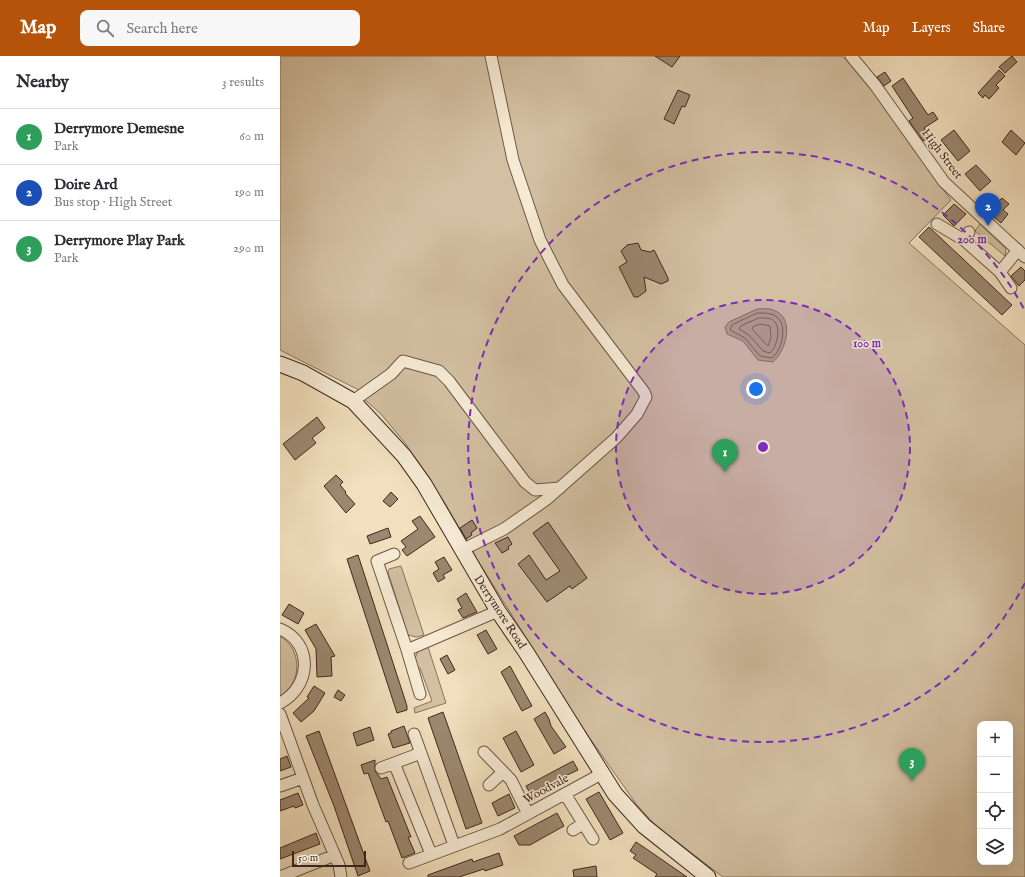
<!DOCTYPE html>
<html lang="en">
<head>
<meta charset="utf-8">
<style>
	body { margin:0; font-family:"IM FELL English",serif; background:#f7f7f7; color:#2b2b33 }
	.controls { position:absolute; right:12px; bottom:12px; display:grid; overflow:hidden; border-radius:8px; box-shadow:0 4px 16px #0002 }
	.controls button { width:36px; height:36px; display:grid; place-items:center; padding:0; border:0; border-bottom:1px solid #e1e1e2; background:#fff; color:#2b2b33; font:20px sans-serif }
	.scale { position:absolute; left:12px; bottom:10px; width:74px; box-sizing:border-box; padding-left:4px; border:2px solid #3f291c; border-top:0; font-size:11px; line-height:14px; white-space:nowrap; color:#3f291c; -webkit-text-stroke:3px #f6ead4; paint-order:stroke }
	.you { position:absolute; left:476px; top:333px; width:14px; height:14px; margin:-10px; border:3px solid #fff; border-radius:50%; background:#1a73e8; box-shadow:0 0 0 6px #1a73e833 }
	.badge { display:grid; place-items:center; width:26px; height:26px; border-radius:50%; background:#b45309; color:#fff; font-size:13px; font-weight:700 }
	.pin { position:absolute; translate:-50% -33px; filter:drop-shadow(0 1px 2px #0008) }
	.pin::after { content:''; position:absolute; top:21px; width:14px; height:12px; background:inherit; clip-path:polygon(0 0,100% 0,50% 100%) }
	.list { margin:0; padding:0; list-style:none }
	h2 { display:flex; justify-content:space-between; align-items:center; height:52px; margin:0; padding:0 16px; font-size:17px }
	h2 small { font-size:13px; font-weight:400; color:#7c7c81 }
	.list li { display:grid; grid-template-columns:26px 1fr auto; gap:12px; align-items:center; box-sizing:border-box; height:56px; padding:0 16px; border-top:1px solid #e1e1e2 }
	.list b { display:block; font-size:15px; white-space:nowrap }
	.list p { margin:0; font-size:13px; white-space:nowrap; color:#7c7c81 }
	.list em { font-size:13px; font-style:normal; color:#7c7c81 }
	.icon { flex:none; width:22px; height:22px; fill:none; stroke:currentColor; stroke-width:2; stroke-linecap:round; stroke-linejoin:round }
	.map { position:relative; flex:none; width:745px; height:821px; overflow:hidden }
	header { display:flex; align-items:center; gap:24px; box-sizing:border-box; height:56px; padding:0 20px; background:#b45309; color:#fff }
	header strong { font-size:19px }
	nav { display:flex; gap:22px; margin-inline-start:auto; font-size:14px }
	.search { width:280px; height:36px; background:#f7f7f7; display:flex; align-items:center; gap:10px; box-sizing:border-box; padding:0 14px; border-radius:8px; color:#7c7c81; font-size:15px }
	main { display:flex }
	aside { flex:1; background:#fff }
	.map>svg:first-child { display:block }
	.green { fill:#d3c0a2; stroke:#89745f; fill-rule:evenodd }
	.water { fill:#b4a186; stroke:#85715c }
	.lines { fill:none; stroke-linecap:round; stroke-linejoin:round }
	.shore { stroke:#7a6551; stroke-width:1 }
	.building { fill:#9c8870; stroke:#3f291c }
	.street-casing { stroke:#6c5644; stroke-width:13 }
	.secondary-casing { stroke:#3f291c; stroke-width:17 }
	.street { stroke:#f6ead4; stroke-width:11 }
	.secondary { stroke:#f6ead4; stroke-width:15 }
	.ring { fill:none; stroke:#7b2cbf; stroke-width:2; stroke-dasharray:7 5 }
	.labels { text-anchor:middle; dominant-baseline:central; stroke-width:3; stroke-linejoin:round; paint-order:stroke }
	.street-label { font-size:12px; fill:#3f291c; stroke:#f6ead4 }
	.centre { fill:#7b2cbf; stroke:#f6ead4; stroke-width:2 }
	.ring-label { font-size:12px; text-anchor:middle; font-weight:bold; fill:#7b2cbf; stroke:#f6ead4; stroke-width:3; stroke-linejoin:round; paint-order:stroke }
</style>
</head>
<body>
<header>
<strong>Map</strong>
<div class="search"><svg class="icon" aria-label="search" viewBox="0 0 24 24"><circle cx="10" cy="10" r="6"/><path d="M15 15l6 6"/></svg>Search here</div>
<nav><a>Map</a><a>Layers</a><a>Share</a></nav>
</header>
<main>
<aside>
<h2>Nearby<small>3 results</small></h2>
<ul class="list">
<li><span class="badge" style="background:#2e9e5b">1</span><div><b>Derrymore Demesne</b><p>Park</p></div><em>60 m</em></li>
<li><span class="badge" style="background:#1a4fb4">2</span><div><b>Doire Ard</b><p>Bus stop · High Street</p></div><em>190 m</em></li>
<li><span class="badge" style="background:#2e9e5b">3</span><div><b>Derrymore Play Park</b><p>Park</p></div><em>290 m</em></li>
</ul>
</aside>
<div class="map">
<svg width="745" height="821" viewBox="0 0 745 821">
	<rect width="100%" height="100%" fill="#f1dfbd"/>
	<filter id="stains"><feTurbulence type="fractalNoise" baseFrequency=".005" numOctaves="4"/><feColorMatrix values="0 0 0 0 .2 0 0 0 0 .09 0 0 0 0 .02 0 0 0 .5 -.17"/></filter>
	<radialGradient id="worn" r=".72"><stop offset=".6" stop-color="#630" stop-opacity="0"/><stop offset="1" stop-color="#630" stop-opacity=".3"/></radialGradient>
	<path class="green" d="M0 0H562L587 23 650 116 671 144 629 187 745 289V821H443L376 770 357 749 304 674 193 497 194 492 186 483 163 444 125 387 101 358 83 342 79 334 0 294ZM700 668H730V806H700Z
		M700 168 726 193 725 200 695 175Z
		M121 510 144 579 136 581 128 579 108 516 109 513Z
		M0 580C22 593 23 627 0 640Z
		M148 591 166 647 135 657 134 652 152 645 140 612 136 611 134 604 139 593Z"/>
	<path class="water" d="M477 253C482 253 489 252 493 254 516 261 506 295 493 306L478 304 463 285 447 278 445 271 449 266Z"/>
	<g class="lines">
		<path class="shore" d="M478 257C482 257 487 257 491 258 510 263 503 293 492 302L480 300 465 282 450 274 452 269Z
			M479 262C484 262 491 261 495 266 501 273 497 291 490 297L483 295 469 279 459 273 461 270Z
			M480 268 490 270 491 281 488 290 472 273 473 271Z"/>
	</g>
	<path class="building" d="M375 0H400L392 11Z
		M732 0 737 6 725 17 719 11Z
		M719 14 725 20 716 29 719 32 709 43 705 39 703 42 698 37Z
		M605 16 611 25 604 30 597 21Z
		M623 22 648 59 653 56 658 63 644 72 650 81 643 85 629 65 633 62 612 30Z
		M398 34 410 39 405 51 402 50 394 68 384 63Z
		M674 74 690 95 678 105 661 84Z
		M731 74 745 87 736 99 722 86Z
		M696 109 711 125 700 135 685 118Z
		M722 142 729 148 723 154 728 158 721 167 708 156Z
		M674 148 686 158 674 170 663 159Z
		M649 171 732 249 722 259 639 181Z
		M358 187 361 194 370 196 374 194 388 222V225L381 228 364 221 366 235 358 241H354L339 211 347 206 341 195 347 189Z
		M741 211 745 215V224L739 230 731 220Z
		M37 361 45 372 32 382 36 387 15 404 3 388Z
		M56 419 63 426 60 429 66 436 65 437 75 448 66 457 44 430Z
		M111 436 118 443 110 451 103 445Z
		M140 460 155 481 127 500 122 494 126 491 121 485 138 473 132 465Z
		M192 464 197 472 191 477 192 479 186 483 180 472Z
		M268 466 307 522 292 533 290 530 267 546 238 508 249 499 266 524 280 515 253 477Z
		M108 472 111 481 90 488 87 480Z
		M228 481 232 488 228 491 229 493 222 497 215 487Z
		M78 499 127 650V654L117 657 67 503Z
		M164 501 172 514 163 519 165 522 158 526 153 517 159 513 155 506Z
		M186 537 197 556 183 562 178 554 182 552 177 543Z
		M9 548 24 557 18 568 2 559Z
		M36 568 55 600 51 601 52 620 37 621 36 593 25 574Z
		M206 574 217 593 208 598 197 579Z
		M167 599 175 614 168 618 160 603Z
		M230 610 252 650 242 655 221 616Z
		M34 630 45 637 34 655 21 666 13 657 29 642 27 641Z
		M58 634 65 639 61 645 54 641Z
		M163 656 202 767 186 773 148 662Z
		M265 656 269 663 271 670 286 691 274 698 254 663Z
		M124 670 130 687 113 692 108 678 111 677V675Z
		M90 671 94 684 77 690 73 677Z
		M39 675 90 815 78 820 54 750 26 680Z
		M236 675 254 709 241 716 223 682Z
		M7 700 11 711 0 715V703Z
		M95 704V715L101 723 107 721 131 781H128L135 797 122 802 108 765 106 766 88 717 84 718 81 709Z
		M293 705 298 714 285 720 287 724 253 743 246 730Z
		M319 736 343 777 330 784 306 743Z
		M18 737 23 749 15 752 14 750 0 755V744Z
		M229 738 235 752 218 760 212 747Z
		M277 757 284 770 250 789H239L234 780Z
		M36 777 40 788 0 803V792Z
		M356 786 368 794 407 821H375L377 818 353 802 356 799 350 795Z
		M219 797 223 809 205 815 204 813 179 821H148V819L192 803 193 806Z
		M316 810 317 821H294L293 814Z"/>
	<g class="lines">
		<g class="street-casing">
			<path id="street" d="M571 0 595 29 664 126 745 201
				M657 168 684 184
				M689 176 684 184 720 216 738 194
				M720 216 731 232
				M73 345 111 318 123 305 159 315 169 325 245 426 255 434 280 432
				M182 494 224 473 267 443 336 382 357 358 366 341 364 336 283 229 260 184 233 104 211 0
				M114 498 97 505 127 594
				M0 573C34 587 31 631 0 647
				M140 638 127 594 218 555
				M0 658 33 749 59 809 61 821
				M134 678 174 789
				M204 696 231 724 248 758
				M114 707 151 798
				M101 712 141 697
				M209 729 223 716
				M0 730 23 722
				M285 738 313 783
				M293 774 303 768
				M129 807 220 773 323 717
				M0 821 55 799"/>
		</g>
		<g class="secondary-casing">
			<path id="secondary" d="M0 308 23 317 73 345 124 400 144 428 218 555 246 596 335 738 364 770 428 821"/>
		</g>
		<use href="#street" class="street"/>
		<use href="#secondary" class="secondary"/>
	</g>
	<circle cx="483" cy="391" r="147" fill="#7b2cbf" fill-opacity=".12"/>
	<g class="ring">
		<circle cx="483" cy="391" r="147"/>
		<path d="M745 527A295 295 0 1 1 745 255"/>
	</g>
	<g class="labels">
		<g class="street-label">
			<text transform="translate(662 98) rotate(53)">High Street</text>
			<text transform="translate(220 556) rotate(57)">Derrymore Road</text>
			<text transform="translate(266 733) rotate(-28)">Woodvale</text>
		</g>
	</g>
	<circle cx="483" cy="391" r="6" class="centre"/>
	<g class="ring-label">
		<text x="692" y="187">200 m</text>
		<text x="587" y="291">100 m</text>
	</g>
	<rect width="100%" height="100%" filter="url(#stains)"/>
	<rect width="100%" height="100%" fill="url(#worn)"/>
</svg>
<div class="controls">
<button>+</button>
<button>−</button>
<button><svg class="icon" aria-label="locate" viewBox="0 0 24 24"><circle cx="12" cy="12" r="6"/><path d="M12 2v4M12 18v4M2 12h4M18 12h4"/></svg></button>
<button><svg class="icon" aria-label="layers" viewBox="0 0 24 24"><path d="M12 4l9 5-9 5-9-5zM3 14l9 5 9-5"/></svg></button>
</div>
<div class="scale">50 m</div>
<div class="you"></div>
<div class="pin badge" style="left:445px;top:416px;background:#2e9e5b">1</div>
<div class="pin badge" style="left:708px;top:170px;background:#1a4fb4">2</div>
<div class="pin badge" style="left:632px;top:725px;background:#2e9e5b">3</div>
</div>
</main>
</body>
</html>
